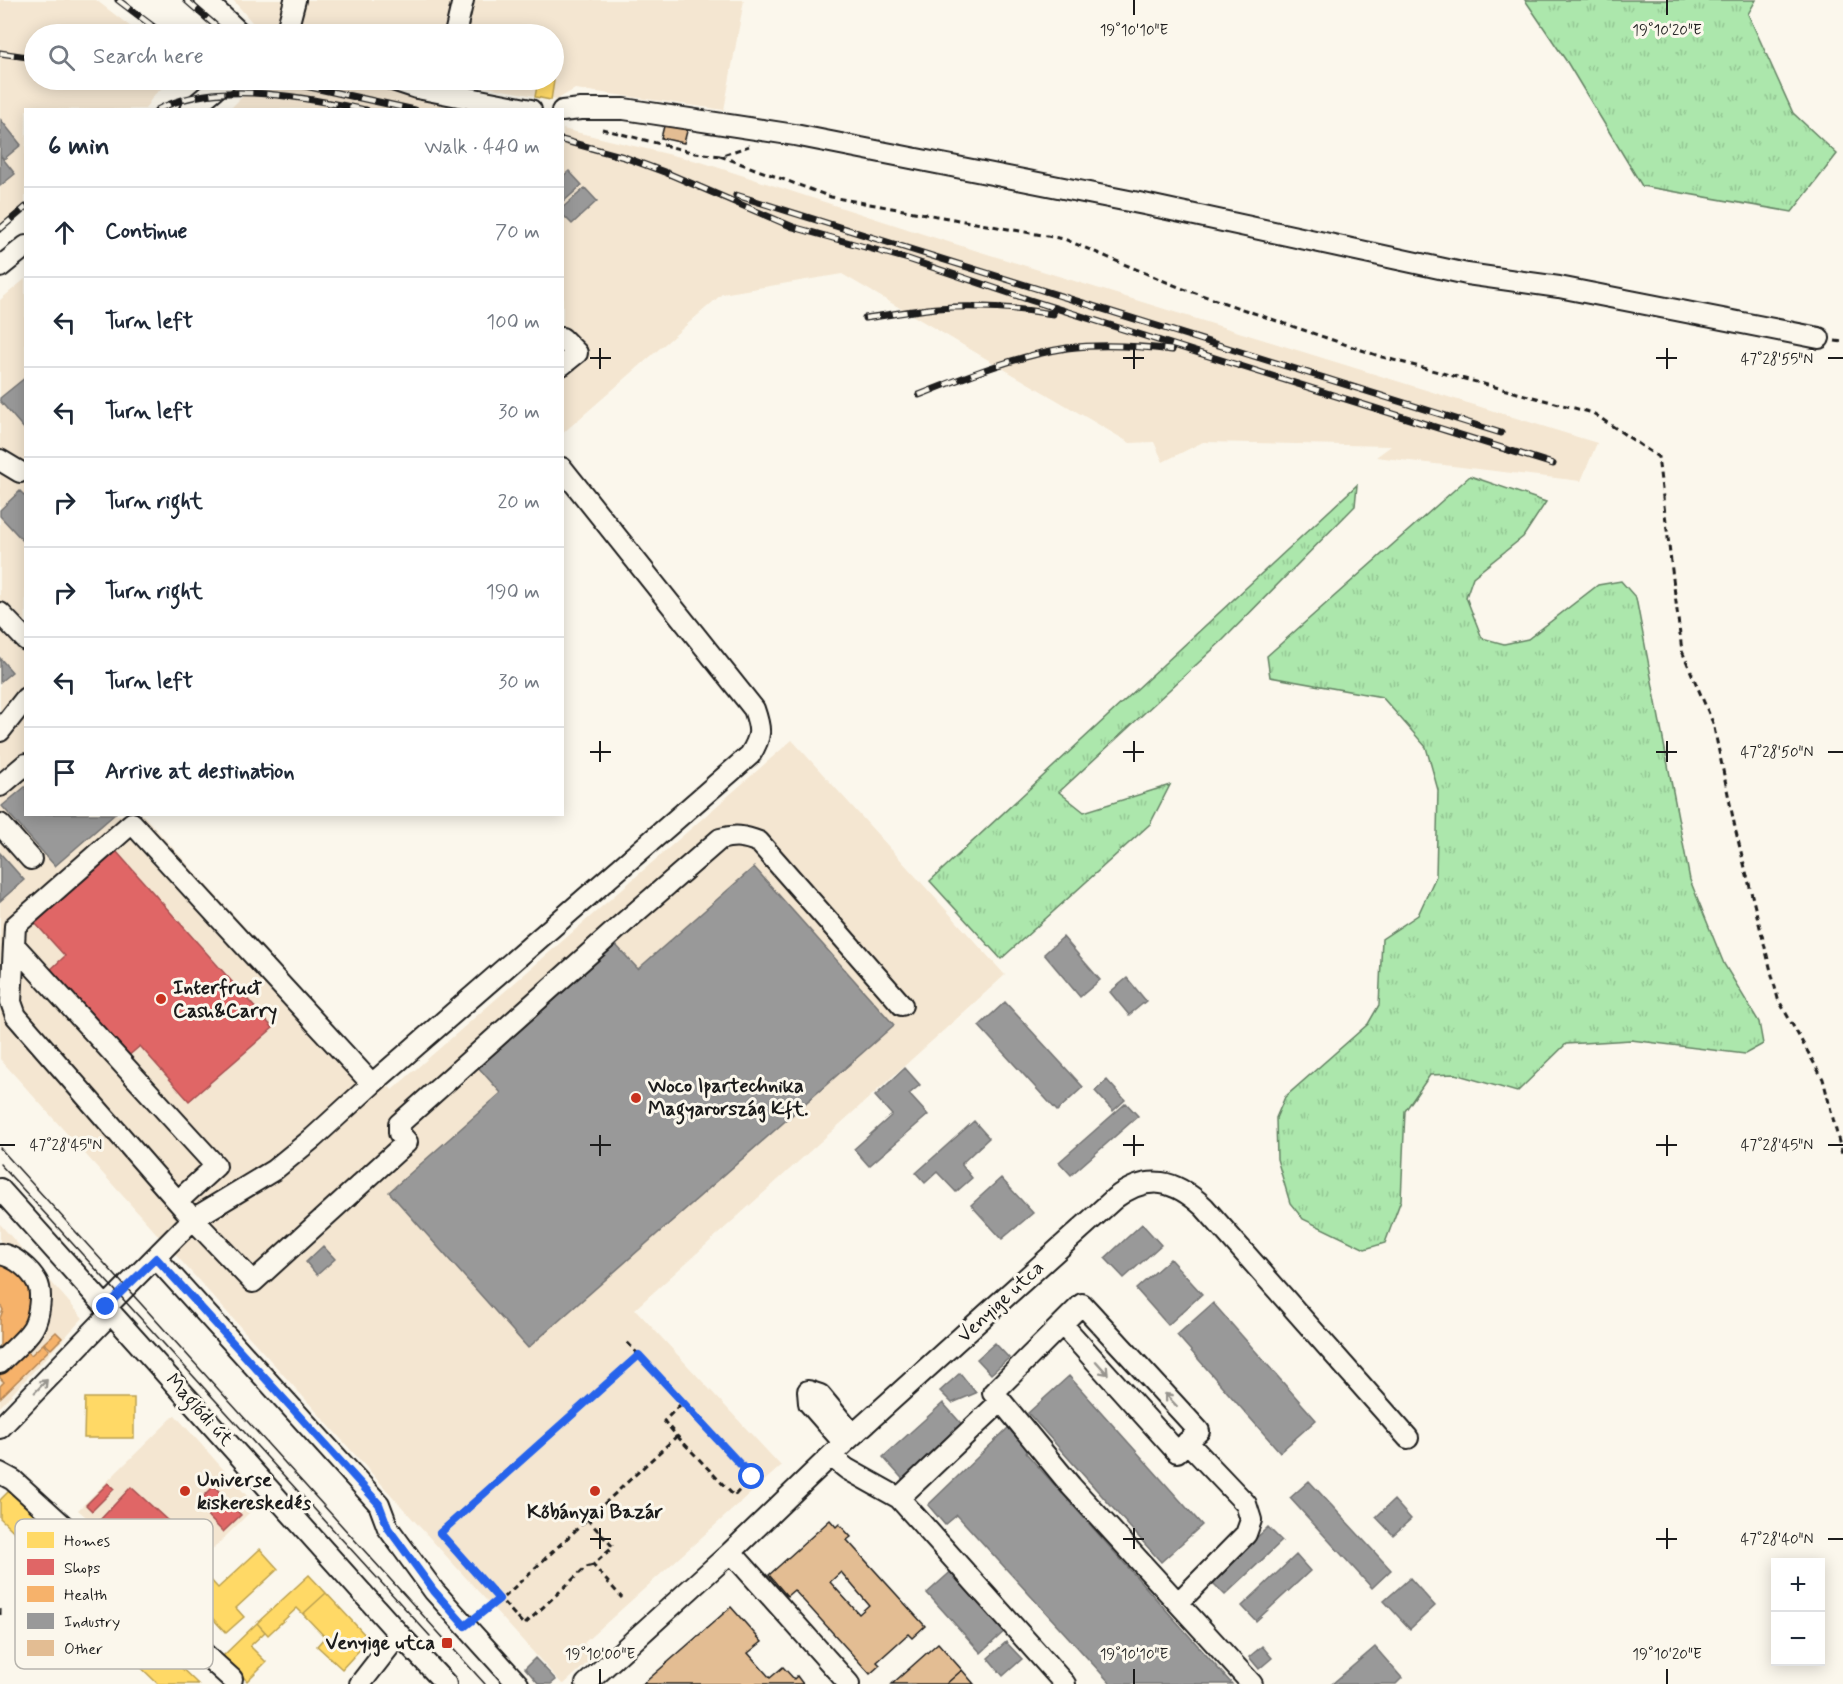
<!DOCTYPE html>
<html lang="en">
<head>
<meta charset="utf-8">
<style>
	body { margin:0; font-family:Mynerve,sans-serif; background:#f2f2f3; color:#1f2937 }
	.controls { position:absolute; right:18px; bottom:18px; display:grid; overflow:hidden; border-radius:0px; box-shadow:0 3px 15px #0003 }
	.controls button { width:54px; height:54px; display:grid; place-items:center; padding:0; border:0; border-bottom:2px solid #e0e1e3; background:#fff; color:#1f2937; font:30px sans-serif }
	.stop { position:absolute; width:18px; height:18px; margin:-14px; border:4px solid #2563eb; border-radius:50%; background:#fff }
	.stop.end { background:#2563eb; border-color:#fff; box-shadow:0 2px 6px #0008 }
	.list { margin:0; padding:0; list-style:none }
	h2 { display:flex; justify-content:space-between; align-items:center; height:78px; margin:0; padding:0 24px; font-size:26px }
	h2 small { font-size:20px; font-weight:400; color:#747a83 }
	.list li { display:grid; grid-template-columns:39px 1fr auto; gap:18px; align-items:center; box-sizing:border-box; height:90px; padding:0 24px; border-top:2px solid #e0e1e3 }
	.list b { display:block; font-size:22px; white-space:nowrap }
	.list em { font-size:20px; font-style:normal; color:#747a83 }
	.icon { flex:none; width:33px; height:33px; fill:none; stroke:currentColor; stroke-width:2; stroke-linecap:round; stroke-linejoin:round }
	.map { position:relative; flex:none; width:1843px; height:1684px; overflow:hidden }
	.search { position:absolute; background:#fff; box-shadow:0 3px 15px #0003; left:24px; top:24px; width:540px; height:66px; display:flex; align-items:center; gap:15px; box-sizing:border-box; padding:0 21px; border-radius:33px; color:#747a83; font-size:22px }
	.panel { position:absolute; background:#fff; box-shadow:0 3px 15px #0003; left:24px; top:108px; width:540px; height:708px; border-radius:0px }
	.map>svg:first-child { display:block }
	.built { fill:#f4e6d1 }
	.grass { fill:url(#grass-tufts); stroke:#648264; stroke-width:1.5 }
	.homes { fill:#ffd966; stroke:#bba050; stroke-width:1.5 }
	.shops { fill:#e06666; stroke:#a55050; stroke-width:1.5 }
	.health { fill:#f6b26b; stroke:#b58553; stroke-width:1.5 }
	.industry { fill:#999; stroke:#747474; stroke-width:1.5 }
	.building { fill:#e3bd93; stroke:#1c1c1c; stroke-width:1.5; fill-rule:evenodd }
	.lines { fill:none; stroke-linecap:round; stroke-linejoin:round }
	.minor-casing { stroke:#1c1c1c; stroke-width:24 }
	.path { stroke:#1c1c1c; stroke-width:3; stroke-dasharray:6 4.5; stroke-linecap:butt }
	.minor { stroke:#fbf7ec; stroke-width:20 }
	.tram { stroke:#1c1c1c; stroke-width:1.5 }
	.rail-casing { stroke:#1c1c1c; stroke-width:7 }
	.rail { stroke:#fbf7ec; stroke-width:4.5; stroke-dasharray:14; stroke-linecap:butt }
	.oneway { stroke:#97948e }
	.route { stroke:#2563eb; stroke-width:8 }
	.ticks { fill:none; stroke:#1c1c1c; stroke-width:2 }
	.poi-dot { fill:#c8321e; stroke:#fbf7ec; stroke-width:2 }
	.labels { text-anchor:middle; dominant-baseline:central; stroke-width:6; stroke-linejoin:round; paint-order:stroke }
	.poi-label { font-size:20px; font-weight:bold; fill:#1c1c1c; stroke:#fbf7ec; text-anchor:start }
	.street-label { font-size:20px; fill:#1c1c1c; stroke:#fbf7ec }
	.key { fill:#fbf7ec; stroke:#b8b5ae; stroke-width:1.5 }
	.key-label { font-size:16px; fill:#1c1c1c }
	.ticks-label { font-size:15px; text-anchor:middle; fill:#1c1c1c; stroke:#fbf7ec; stroke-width:6; stroke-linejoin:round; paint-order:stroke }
</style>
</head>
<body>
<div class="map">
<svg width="1843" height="1684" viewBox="0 0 1843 1684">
	<defs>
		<pattern id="grass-tufts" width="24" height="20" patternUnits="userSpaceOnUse" patternTransform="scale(1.5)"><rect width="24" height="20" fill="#ace7ac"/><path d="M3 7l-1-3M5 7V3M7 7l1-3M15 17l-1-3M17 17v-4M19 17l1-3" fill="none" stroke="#93c693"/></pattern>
	</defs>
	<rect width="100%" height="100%" fill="#fbf7ec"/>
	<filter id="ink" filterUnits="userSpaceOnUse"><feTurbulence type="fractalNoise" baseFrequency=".0167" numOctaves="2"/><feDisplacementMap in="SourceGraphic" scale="12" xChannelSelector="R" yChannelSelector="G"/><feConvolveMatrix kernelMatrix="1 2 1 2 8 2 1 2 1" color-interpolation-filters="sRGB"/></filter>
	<g filter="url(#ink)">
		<path class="built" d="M0 0H96L140 34H34V80H167L169 82 154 95 145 109 26 110 25 204 0 226Z
			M233 0H744L724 110 575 89 556 100 450 80H554V34H290L270 23 257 28Z
			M259 80H352L456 109H230Z
			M563 129 701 162 926 235 1597 443 1581 481 1376 457 1391 446 1203 442 1163 462 1154 442 1130 443 842 274 722 294 563 433Z
			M25 279 26 814 143 815 392 1090 792 740 1005 975 635 1309 781 1466 584 1643 595 1656 564 1684H562L410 1516 0 1059V300Z
			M0 1224 83 1318 0 1407Z
			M175 1415 256 1506 171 1591 78 1510Z"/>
		<path class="grass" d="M1525 0H1756L1748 14 1793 113 1837 154 1792 212 1642 186 1567 62Z
			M1470 476 1546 502 1523 537 1473 577 1466 597 1482 638 1504 644 1528 639 1598 585 1621 581 1636 598 1690 880 1724 964 1759 1022 1763 1044 1745 1054 1631 1040 1566 1044 1517 1092 1455 1074 1430 1075 1405 1111 1401 1200 1385 1243 1365 1249 1303 1219 1290 1203 1277 1159 1276 1118 1285 1097 1368 1024 1379 1005 1382 939 1418 915 1436 876 1438 790 1426 747 1382 697 1270 677 1267 656Z
			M1357 485 1355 506 1223 640 1059 792 1084 812 1170 785 1150 824 1001 959 930 881Z"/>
		<path class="homes" d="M542 80 554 81 551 100 535 97 537 86H541Z
			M85 1398H134V1438H84Z
			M11 1489 110 1586 90 1606 0 1518V1500Z
			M260 1549 278 1569 236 1608 244 1617 226 1633 191 1595 209 1578 218 1588Z
			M309 1575 326 1593 303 1614 297 1608 268 1635 257 1623Z
			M326 1593 366 1636 365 1644 342 1669 317 1646 325 1637 303 1614Z
			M106 1595 198 1684H158L87 1615Z
			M257 1623 265 1632 250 1646 266 1662 247 1681 223 1656Z"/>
		<path class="shops" d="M116 851 273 1028 189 1101 140 1046 126 1058 49 971 65 956 35 923Z
			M108 1483 114 1489 92 1511 86 1505Z
			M214 1486 241 1515 223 1532 196 1504Z
			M131 1487 203 1553 171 1587 99 1521Z"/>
		<path class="health" d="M0 1264 7 1265 20 1276 28 1287 32 1303 28 1319 20 1333 0 1351V1318L3 1310 0 1304Z
			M56 1332 62 1338 51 1349 44 1343Z
			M43 1344 49 1350 0 1398V1386L4 1382 0 1378V1372L24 1348 31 1355Z"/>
		<path class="industry" d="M1 120 21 145 4 159 0 155Z
			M0 155 15 174 0 186Z
			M569 171 582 185 562 203V177Z
			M585 188 597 201 572 224 562 214V208Z
			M26 377V431L0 401V398Z
			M20 491 26 497V544L0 516V510Z
			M0 658 12 672 0 682Z
			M26 786V814H115L55 866 2 806Z
			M0 853 24 880 0 901Z
			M754 867 894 1025 528 1348 389 1192 501 1093 478 1067 616 945 638 969Z
			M1063 937 1100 980 1080 997 1044 954Z
			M1127 978 1146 1001 1129 1015 1110 992Z
			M1005 1002 1083 1087 1057 1111 979 1026Z
			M905 1068 920 1085 909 1094 928 1115 869 1166 854 1149 892 1115 875 1096Z
			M1107 1080 1125 1100 1113 1111 1095 1091Z
			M1126 1103 1138 1116 1071 1175 1059 1162Z
			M974 1121 989 1138 961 1164 972 1178 956 1192 937 1172 925 1183 916 1173Z
			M1001 1178 1033 1213 1002 1239 971 1205Z
			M1142 1224 1161 1245 1124 1278 1105 1258Z
			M323 1246 335 1259 317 1275 306 1262Z
			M1170 1259 1202 1294 1168 1325 1136 1289Z
			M1213 1303 1316 1420 1280 1452 1177 1335Z
			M995 1343 1009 1358 991 1374 977 1359Z
			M960 1373 976 1393 952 1403 940 1391Z
			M1069 1376 1202 1525 1161 1562 1028 1413Z
			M943 1403 966 1429 907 1484 883 1457Z
			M1009 1427 1029 1449 1026 1453 1232 1684H1111L957 1515 945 1525 928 1505Z
			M1309 1481 1391 1570 1372 1588 1290 1498Z
			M1394 1500 1411 1519 1393 1535 1376 1517Z
			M1268 1527 1282 1541 1225 1595 1211 1581Z
			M1296 1555 1310 1571 1256 1621 1242 1606Z
			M956 1567 1009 1627 981 1653 927 1593Z
			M1410 1578 1435 1606 1410 1629 1384 1601Z
			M1006 1642 1022 1659 1003 1676 988 1658Z
			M1262 1646 1272 1658 1259 1669 1249 1657Z
			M1375 1647 1402 1678 1396 1684H1332Z
			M535 1658 556 1680 551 1684H539L525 1668Z"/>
		<path class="building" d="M665 122 688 127 684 143 661 138Z
			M830 1520 836 1527 839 1524 851 1537 847 1540 925 1626 912 1638 908 1634 877 1662 880 1665 870 1674 794 1590 787 1596 769 1575ZM841 1572 869 1605 859 1614 830 1582Z
			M731 1607 762 1642 748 1653 770 1678 783 1667 794 1679 797 1676 803 1684H643Z
			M938 1643 962 1670 946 1684H892Z
			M962 1670 974 1684H946Z"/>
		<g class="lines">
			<g class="minor-casing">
				<path id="minor" d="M205 0 241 34
					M286 34 295 0
					M455 34 463 0
					M393 80 417 88 531 110
					M190 110 226 80
					M562 111 581 109H624L795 135 1144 204 1467 274 1559 287 1819 338
					M0 267 26 246
					M562 338 577 353 562 365
					M0 460 20 472
					M0 613 26 640
					M0 731 26 698
					M0 786 26 764
					M0 824 31 859
					M14 945 216 1166 178 1201
					M372 1084 132 823 15 926 11 1002 16 1016 193 1219 253 1282 407 1142 399 1133V1124L619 927 720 839C735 835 744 836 759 842L902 1005
					M0 1189 399 1634 446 1684
					M0 1254C14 1256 30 1269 37 1282 43 1293 39 1317 33 1328 25 1341 10 1352 0 1363
					M156 1258 379 1504 388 1528 434 1591 518 1684
					M106 1307 193 1219 274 1170 313 1138 372 1084 750 755C762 736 761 729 754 709L562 468
					M993 1393 1082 1304 1199 1431 1177 1452 1062 1324
					M0 1428 111 1313
					M844 1443 809 1403 808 1391 820 1395 853 1435
					M832 1457 847 1469 899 1498 1065 1684
					M0 1473 13 1480 232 1679
					M899 1498 1001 1401 1071 1486 1252 1684
					M731 1552 849 1684
					M1178 1603 1246 1534 1251 1520 1246 1504 1187 1442
					M360 1684 399 1634
					M586 1684 731 1552 844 1443 1115 1198C1149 1173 1175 1180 1204 1207L1408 1438"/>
			</g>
			<path class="path" d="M602 129 695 153 720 156 749 146
				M720 156 831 197 1064 239 1181 288 1382 357 1593 413 1658 457 1682 651 1713 723 1736 832 1778 999 1823 1079 1843 1158
				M1835 341 1843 342
				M677 1436 734 1496 752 1477 682 1403
				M587 1519 613 1547 593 1565 622 1598
				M440 1533 524 1625 586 1567 593 1565
				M438 1534 639 1355
				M0 1609V1615
				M478 1615 505 1596 677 1436 664 1421 682 1403 627 1342"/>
			<use href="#minor" class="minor"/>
			<path class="tram" d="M0 1148 485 1684
				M0 1164 430 1636"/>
			<g class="rail-casing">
				<path id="rail" d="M118 0 163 34
					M186 0 225 34
					M0 53 34 58
					M278 80 415 110
					M157 110C217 78 303 98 366 110
					M562 140 624 157 667 173 793 227 908 259 1030 300 1553 464
					M736 195 1501 433
					M0 229 26 207
					M865 318C890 315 914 310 938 308 977 305 1016 308 1053 314
					M919 395C967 376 1016 356 1067 348 1101 344 1138 346 1172 350"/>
			</g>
			<use href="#rail" class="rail"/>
		</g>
		<defs><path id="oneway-shaft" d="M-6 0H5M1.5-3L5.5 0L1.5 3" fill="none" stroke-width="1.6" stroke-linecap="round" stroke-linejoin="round" transform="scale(1.5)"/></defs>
		<g class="oneway">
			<use href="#oneway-shaft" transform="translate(1102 1368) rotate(48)"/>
			<use href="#oneway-shaft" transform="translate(41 1386) rotate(-46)"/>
			<use href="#oneway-shaft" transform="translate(1171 1400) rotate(-133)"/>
		</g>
	</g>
	<g class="lines" filter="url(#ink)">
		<path class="route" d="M106 1307 156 1258 379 1504 388 1528 434 1591 465 1626 499 1599 440 1533 639 1355 752 1477"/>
	</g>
	<path class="ticks" d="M1134 0V15M1667 0V15M600 348V369M1134 348V369M1667 348V369M590 358H611M1123 358H1144M1656 358H1677M1828 358H1843M600 741V762M1134 741V762M1667 741V762M590 752H611M1123 752H1144M1656 752H1677M1828 752H1843M600 1135V1156M1134 1135V1156M1667 1135V1156M0 1145H15M590 1145H611M1123 1145H1144M1656 1145H1677M1828 1145H1843M600 1528V1549M1134 1528V1549M1667 1528V1549M590 1539H611M1123 1539H1144M1656 1539H1677M1828 1539H1843M600 1669V1684M1134 1669V1684M1667 1669V1684"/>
	<g class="poi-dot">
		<circle cx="161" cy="999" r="6"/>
		<circle cx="636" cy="1098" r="6"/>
		<circle cx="185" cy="1491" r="6"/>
		<circle cx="595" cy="1491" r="6"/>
		<rect x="441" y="1637" width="12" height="12" rx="3"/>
	</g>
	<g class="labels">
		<g class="poi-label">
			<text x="173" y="988">Interfruct<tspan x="173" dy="23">Cash&amp;Carry</tspan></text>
			<text x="648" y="1086">Woco Ipartechnika<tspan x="648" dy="23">Magyarország Kft.</tspan></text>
			<text x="197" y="1480">Universe<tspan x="197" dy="23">kiskereskedés</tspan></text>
			<text x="595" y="1512" text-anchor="middle">Kőbányai Bazár</text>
			<text x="435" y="1643" text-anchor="end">Venyige utca</text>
		</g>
		<g class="street-label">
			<text transform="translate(1001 1302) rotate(-43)">Venyige utca</text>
			<text transform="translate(199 1410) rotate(48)">Maglódi út</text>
		</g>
	</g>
	<rect x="15" y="1519" width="198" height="150" rx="9" class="key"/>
	<rect x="27" y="1532" width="27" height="16" fill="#ffd966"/>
	<rect x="27" y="1559" width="27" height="16" fill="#e06666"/>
	<rect x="27" y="1586" width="27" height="16" fill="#f6b26b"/>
	<rect x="27" y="1613" width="27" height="16" fill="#999"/>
	<rect x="27" y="1640" width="27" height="16" fill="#e3bd93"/>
	<g class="key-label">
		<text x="64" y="1546">Homes</text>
		<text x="64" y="1573">Shops</text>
		<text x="64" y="1600">Health</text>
		<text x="64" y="1627">Industry</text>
		<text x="64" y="1654">Other</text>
	</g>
	<g class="ticks-label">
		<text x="1134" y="35">19°10'10"E</text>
		<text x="1667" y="35">19°10'20"E</text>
		<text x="1777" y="364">47°28'55"N</text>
		<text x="1777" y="757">47°28'50"N</text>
		<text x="66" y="1150">47°28'45"N</text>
		<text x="1777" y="1150">47°28'45"N</text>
		<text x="1777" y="1544">47°28'40"N</text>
		<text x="600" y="1659">19°10'00"E</text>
		<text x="1134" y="1659">19°10'10"E</text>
		<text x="1667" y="1659">19°10'20"E</text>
	</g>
</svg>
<div class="controls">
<button>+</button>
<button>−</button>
</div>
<div class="stop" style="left:752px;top:1477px"></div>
<div class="stop end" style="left:106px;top:1307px"></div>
<div class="search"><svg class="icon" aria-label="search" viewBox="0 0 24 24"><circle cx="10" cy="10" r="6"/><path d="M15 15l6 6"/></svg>Search here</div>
<section class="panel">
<h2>6 min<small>Walk · 440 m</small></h2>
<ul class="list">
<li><svg class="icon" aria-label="ahead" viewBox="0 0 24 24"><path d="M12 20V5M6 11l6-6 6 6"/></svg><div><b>Continue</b></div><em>70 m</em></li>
<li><svg class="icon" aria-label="left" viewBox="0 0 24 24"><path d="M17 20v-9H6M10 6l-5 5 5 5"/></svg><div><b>Turn left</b></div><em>100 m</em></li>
<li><svg class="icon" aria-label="left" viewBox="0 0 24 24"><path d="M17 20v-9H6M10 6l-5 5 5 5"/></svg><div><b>Turn left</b></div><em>30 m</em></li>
<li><svg class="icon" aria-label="right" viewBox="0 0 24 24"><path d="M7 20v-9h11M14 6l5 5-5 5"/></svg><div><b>Turn right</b></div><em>20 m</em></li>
<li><svg class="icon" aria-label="right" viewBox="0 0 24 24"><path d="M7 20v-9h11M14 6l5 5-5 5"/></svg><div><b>Turn right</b></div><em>190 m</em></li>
<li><svg class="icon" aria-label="left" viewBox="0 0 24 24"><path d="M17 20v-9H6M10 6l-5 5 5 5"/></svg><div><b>Turn left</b></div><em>30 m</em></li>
<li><svg class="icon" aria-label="arrive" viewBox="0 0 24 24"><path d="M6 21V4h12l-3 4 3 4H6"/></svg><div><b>Arrive at destination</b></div></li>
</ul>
</section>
</div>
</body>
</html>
